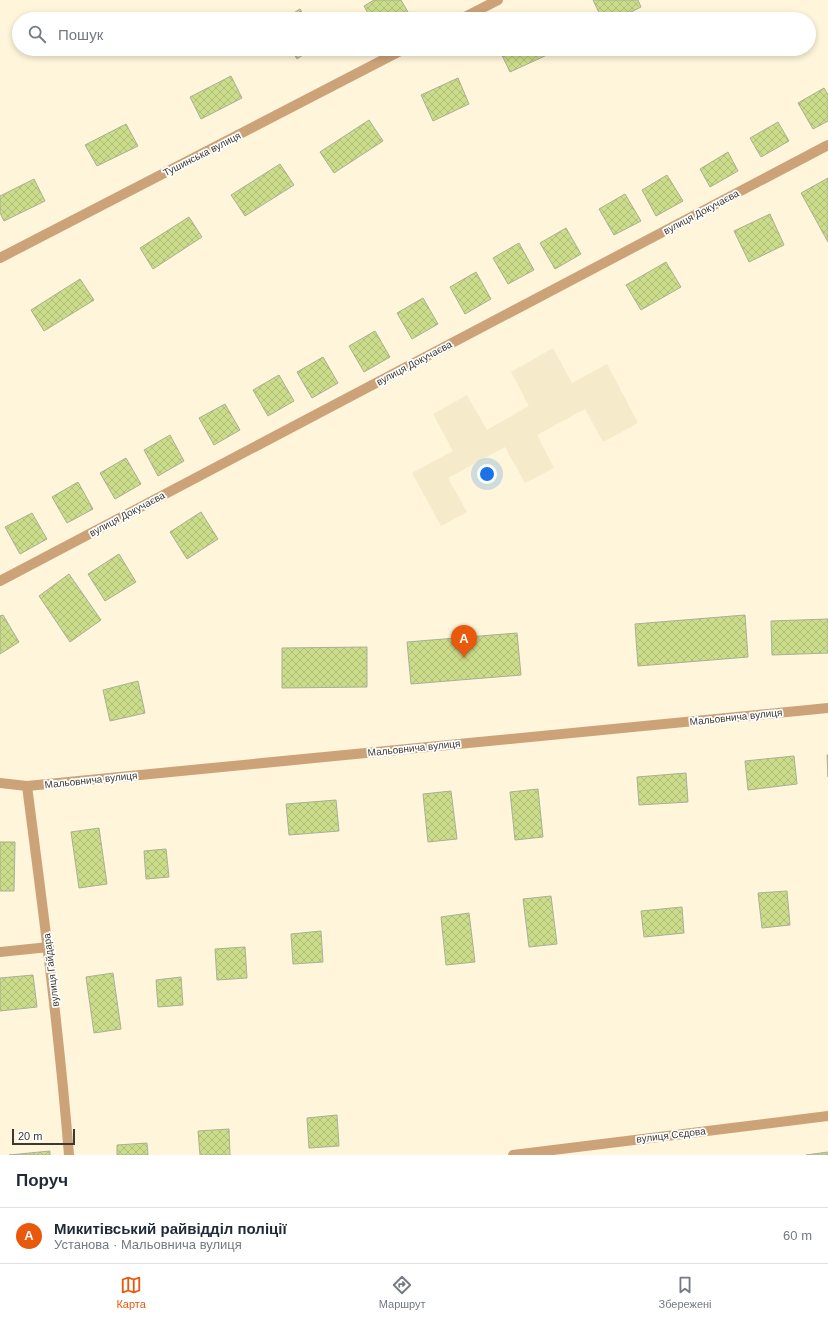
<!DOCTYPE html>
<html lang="uk">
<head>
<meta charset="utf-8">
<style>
	body { margin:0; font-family:Helvetica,sans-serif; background:#f6f6f7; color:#1f2937 }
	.scale { position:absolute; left:12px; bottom:10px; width:63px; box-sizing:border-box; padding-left:4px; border:2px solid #3c392f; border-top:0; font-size:11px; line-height:14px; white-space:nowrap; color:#3c392f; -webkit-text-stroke:3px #fff; paint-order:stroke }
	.you { position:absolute; left:487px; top:474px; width:14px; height:14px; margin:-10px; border:3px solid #fff; border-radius:50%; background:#1a73e8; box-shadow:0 0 0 6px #1a73e833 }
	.badge { display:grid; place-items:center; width:26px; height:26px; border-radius:50%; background:#ea580c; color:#fff; font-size:13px; font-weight:700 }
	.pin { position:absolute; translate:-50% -33px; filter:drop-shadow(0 1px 2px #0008) }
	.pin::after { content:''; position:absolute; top:21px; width:14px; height:12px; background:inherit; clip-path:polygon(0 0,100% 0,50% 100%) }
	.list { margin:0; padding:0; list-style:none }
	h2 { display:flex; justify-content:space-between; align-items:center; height:52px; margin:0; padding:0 16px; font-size:17px }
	h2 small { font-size:13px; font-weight:400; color:#747a83 }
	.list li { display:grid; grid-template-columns:26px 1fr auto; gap:12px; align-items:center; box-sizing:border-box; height:56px; padding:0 16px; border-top:1px solid #e0e1e3 }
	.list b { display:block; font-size:15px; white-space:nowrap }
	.list p { margin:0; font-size:13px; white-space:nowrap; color:#747a83 }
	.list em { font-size:13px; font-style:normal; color:#747a83 }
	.icon { flex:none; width:22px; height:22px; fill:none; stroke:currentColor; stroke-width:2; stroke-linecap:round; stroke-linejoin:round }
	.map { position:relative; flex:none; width:828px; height:1155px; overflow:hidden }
	.search { position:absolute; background:#fff; box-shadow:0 2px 6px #0003; left:12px; right:12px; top:12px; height:44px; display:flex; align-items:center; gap:10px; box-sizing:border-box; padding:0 14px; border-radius:22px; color:#747a83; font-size:15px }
	.sheet { height:108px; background:#fff }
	nav { display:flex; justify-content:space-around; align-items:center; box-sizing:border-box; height:56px; border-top:1px solid #e0e1e3; background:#fff; font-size:11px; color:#747a83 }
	nav a { display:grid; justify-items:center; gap:2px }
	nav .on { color:#ea580c }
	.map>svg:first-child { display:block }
	.built { fill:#f5eac9 }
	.building { fill:url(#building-cross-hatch); stroke:#aab097 }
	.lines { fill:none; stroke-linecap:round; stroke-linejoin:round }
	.minor { stroke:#cca278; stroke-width:10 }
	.labels { text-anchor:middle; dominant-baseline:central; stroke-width:3.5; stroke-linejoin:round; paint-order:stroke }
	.street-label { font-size:10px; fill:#3c392f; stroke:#fff }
</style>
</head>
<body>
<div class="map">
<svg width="828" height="1155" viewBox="0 0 828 1155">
	<defs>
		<pattern id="building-cross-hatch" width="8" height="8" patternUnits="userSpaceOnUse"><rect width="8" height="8" fill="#cbdc8a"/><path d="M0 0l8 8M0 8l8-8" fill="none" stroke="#afbe77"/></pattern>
	</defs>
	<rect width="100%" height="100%" fill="#fef5da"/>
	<path class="built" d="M553 348 572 383 607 364 638 423 603 442 585 409 537 435 554 468 525 483 505 447 448 478 467 512 441 526 412 473 453 451 433 414 467 395 487 430 529 406 511 372Z"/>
	<path class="building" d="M374 0H401L408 12 396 19H371L364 6Z
		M593 0H638L641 7 617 19H602Z
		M300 9 306 19H284Z
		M291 49H312L297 59Z
		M499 49H544L547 55 510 72Z
		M231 76 242 98 201 119 190 97Z
		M458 78 469 104 433 121 421 95Z
		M824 88 828 95V121L813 129 798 103Z
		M369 120 383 141 334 173 320 152Z
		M778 122 789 141 761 157 750 138Z
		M126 124 138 146 97 166 85 145Z
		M728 152 738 171 710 187 700 169Z
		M280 164 294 185 245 216 231 195Z
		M667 175 683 201 656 216 642 190Z
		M828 178V242L801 193Z
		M34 179 45 201 4 221 0 213V196Z
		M625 194 641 221 614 235 599 209Z
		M770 214 784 245 749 262 734 231Z
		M189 217 202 237 153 269 140 248Z
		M566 228 581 254 555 269 540 243Z
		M519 243 534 270 508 284 493 258Z
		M666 262 681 287 641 310 626 285Z
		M476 272 491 299 465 314 450 287Z
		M80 279 94 300 44 331 31 310Z
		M423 298 438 324 412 339 397 313Z
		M375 331 390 357 364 372 349 346Z
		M323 357 338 383 312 398 297 372Z
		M279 375 294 401 268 416 253 390Z
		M225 404 240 430 214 445 199 418Z
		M170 435 184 461 158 476 144 450Z
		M126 458 141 484 115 499 100 473Z
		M78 482 93 509 67 523 52 497Z
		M201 512 218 539 187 559 170 532Z
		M32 513 47 539 20 554 5 527Z
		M119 554 136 582 105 601 88 574Z
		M69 574 101 620 70 642 39 596Z
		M3 615 19 642 0 654V616Z
		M745 615 748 657 638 666 635 624Z
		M828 619V653L772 655 771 621Z
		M517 633 521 675 411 684 407 642Z
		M367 647V687L282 688V648Z
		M138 681 145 713 110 721 103 690Z
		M827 755H828V777Z
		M794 756 797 784 748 790 745 761Z
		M686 773 688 802 639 805 637 777Z
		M538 789 543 837 515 840 510 792Z
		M451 791 457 839 428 842 423 794Z
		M336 800 339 831 289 835 286 804Z
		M99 828 107 884 79 888 71 832Z
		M0 842H15L14 891H0Z
		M166 849 169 877 146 879 144 851Z
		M787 891 790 925 762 928 758 893Z
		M551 896 557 944 529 947 523 899Z
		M682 907 684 933 644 937 641 911Z
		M469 913 475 962 446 965 441 917Z
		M321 931 323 962 293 964 291 934Z
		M245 947 247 978 217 980 215 949Z
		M113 973 121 1029 94 1033 86 977Z
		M33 975 37 1007 0 1011V978Z
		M181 977 183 1005 158 1007 156 980Z
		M337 1115 339 1146 309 1148 307 1118Z
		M229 1129 230 1155H200L198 1131Z
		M147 1143 148 1155H117V1145Z
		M50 1151V1155H9Z
		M828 1152V1155H806Z"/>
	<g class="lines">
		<path class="minor" d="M461 19 498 0
			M0 258 404 49
			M0 581 828 145
			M0 783 27 786 828 708
			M27 786C43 909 59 1031 69 1155
			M0 952 49 947
			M513 1155 828 1116"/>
	</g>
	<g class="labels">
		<g class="street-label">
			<text transform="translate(202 154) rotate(-27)">Тушинська вулиця</text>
			<text transform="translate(701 212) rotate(-28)">вулиця Докучаєва</text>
			<text transform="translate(414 363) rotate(-28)">вулиця Докучаєва</text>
			<text transform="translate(127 514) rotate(-28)">вулиця Докучаєва</text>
			<text transform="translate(736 717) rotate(-6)">Мальовнича вулиця</text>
			<text transform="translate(414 748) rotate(-6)">Мальовнича вулиця</text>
			<text transform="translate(91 780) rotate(-6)">Мальовнича вулиця</text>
			<text transform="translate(51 970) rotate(-97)">вулиця Гайдара</text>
			<text transform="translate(671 1135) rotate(-7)">вулиця Сєдова</text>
		</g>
	</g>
</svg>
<div class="scale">20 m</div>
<div class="you"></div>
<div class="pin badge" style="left:464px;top:658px">A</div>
<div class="search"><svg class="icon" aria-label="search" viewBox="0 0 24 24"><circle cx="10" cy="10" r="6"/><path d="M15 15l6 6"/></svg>Пошук</div>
</div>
<section class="sheet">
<h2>Поруч<small></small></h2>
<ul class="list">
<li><span class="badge">A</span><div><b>Микитівський райвідділ поліції</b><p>Установа · Мальовнича вулиця</p></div><em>60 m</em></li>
</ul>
</section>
<nav>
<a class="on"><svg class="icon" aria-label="map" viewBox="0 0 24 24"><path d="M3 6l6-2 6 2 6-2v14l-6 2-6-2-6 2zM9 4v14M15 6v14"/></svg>Карта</a>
<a><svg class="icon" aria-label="directions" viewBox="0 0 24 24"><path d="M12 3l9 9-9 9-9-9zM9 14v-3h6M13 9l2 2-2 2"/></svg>Маршрут</a>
<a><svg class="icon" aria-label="saved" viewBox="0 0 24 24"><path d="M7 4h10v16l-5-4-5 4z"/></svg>Збережені</a>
</nav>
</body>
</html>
